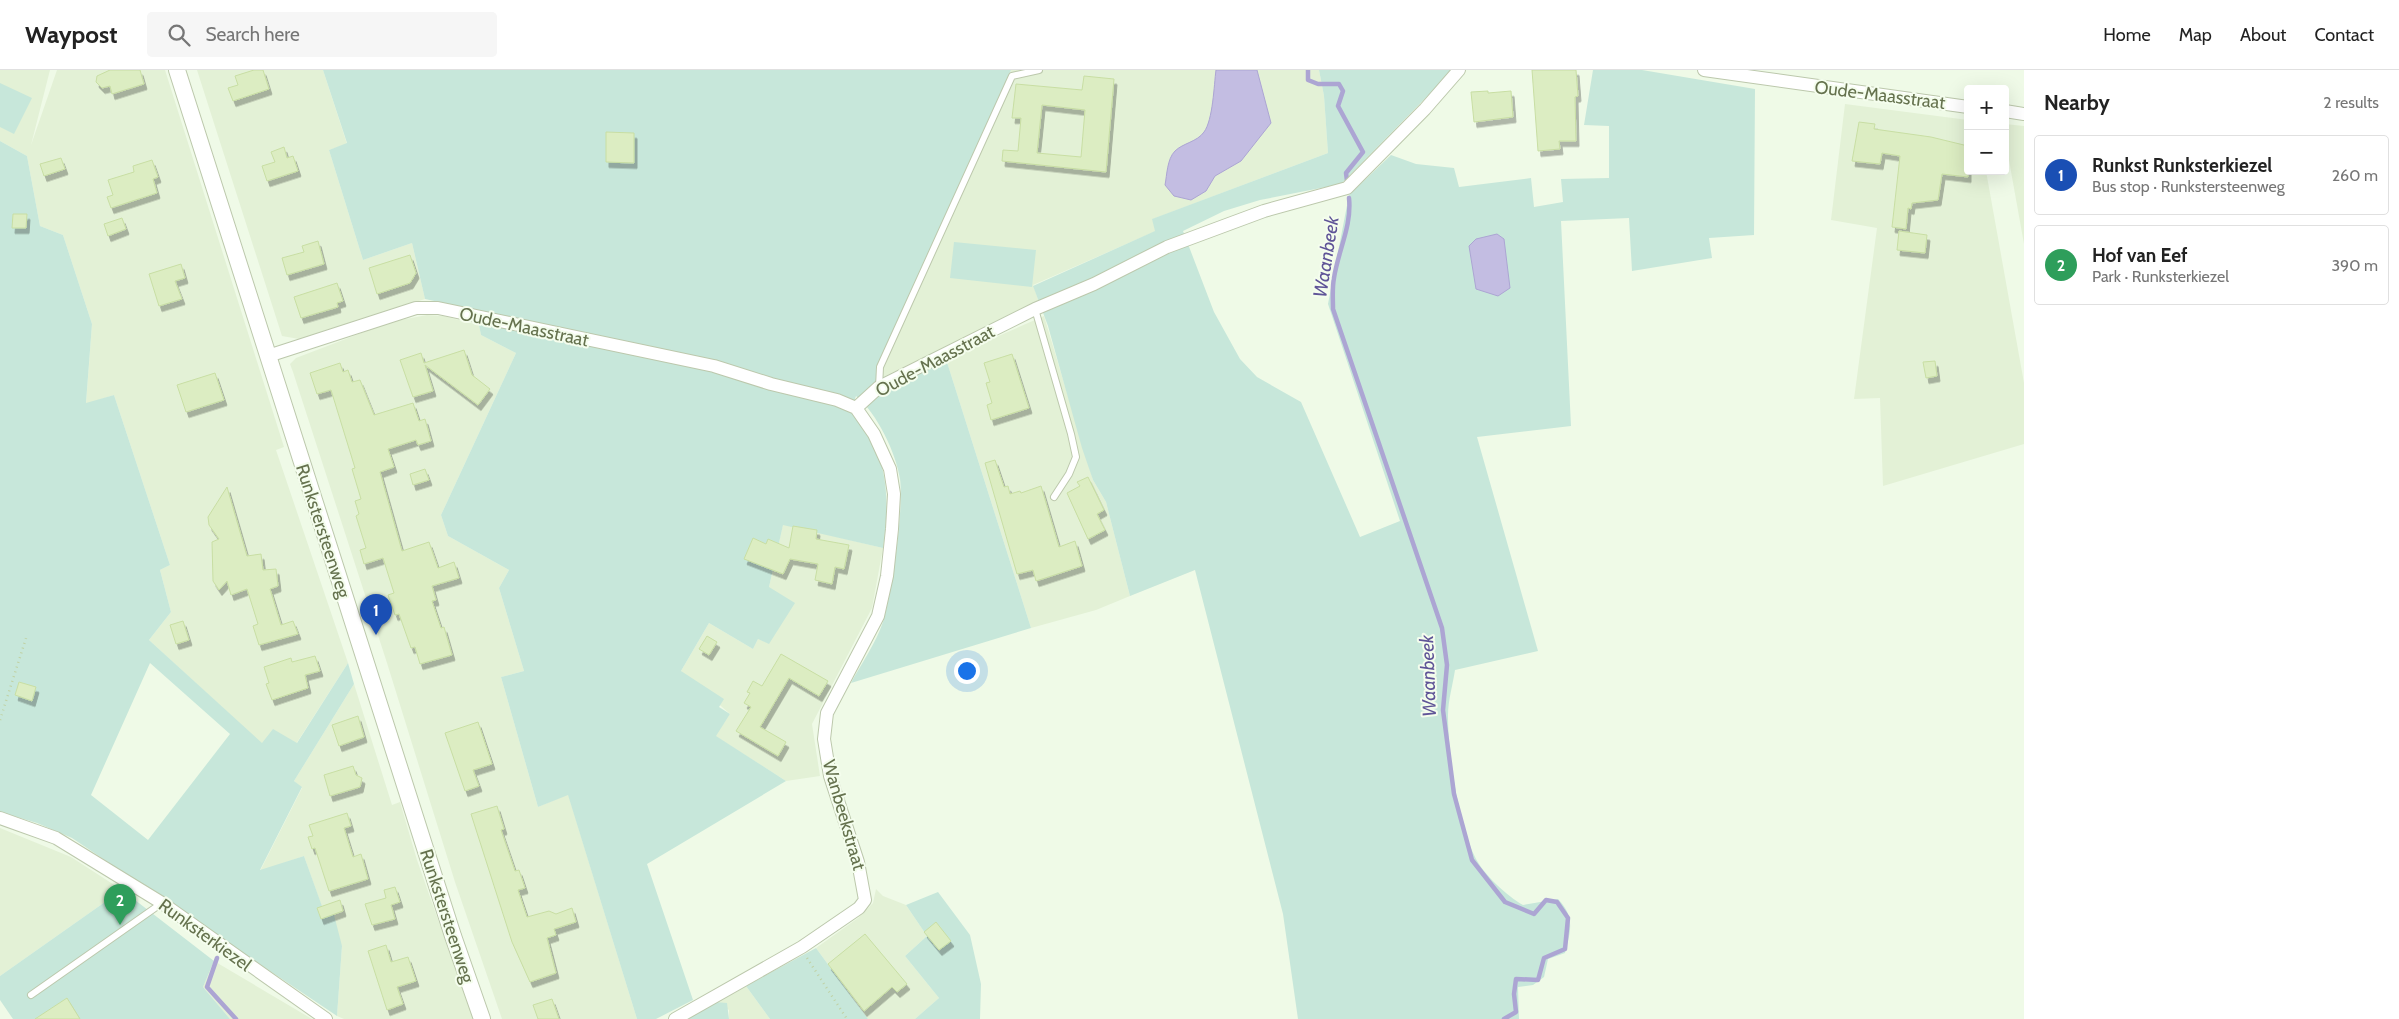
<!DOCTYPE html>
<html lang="en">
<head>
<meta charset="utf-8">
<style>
	body { margin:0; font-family:Cabin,sans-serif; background:#f6f6f6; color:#222 }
	.controls { position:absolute; right:15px; top:15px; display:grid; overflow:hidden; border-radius:5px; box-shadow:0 5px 20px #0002 }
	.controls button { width:45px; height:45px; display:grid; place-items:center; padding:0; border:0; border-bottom:1px solid #e0e0e0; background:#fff; color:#222; font:25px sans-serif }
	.you { position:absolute; left:966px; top:600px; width:18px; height:18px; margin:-12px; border:4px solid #fff; border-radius:50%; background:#1a73e8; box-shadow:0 0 0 8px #1a73e833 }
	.badge { display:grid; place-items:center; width:32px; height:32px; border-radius:50%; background:#67743a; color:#fff; font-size:16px; font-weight:700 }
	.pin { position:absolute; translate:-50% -41px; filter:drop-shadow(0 1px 2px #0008) }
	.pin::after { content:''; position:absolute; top:26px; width:18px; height:15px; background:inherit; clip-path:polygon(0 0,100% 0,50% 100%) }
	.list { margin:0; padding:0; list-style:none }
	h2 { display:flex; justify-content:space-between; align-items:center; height:65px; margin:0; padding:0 20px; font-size:21px }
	h2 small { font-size:16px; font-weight:400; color:#767676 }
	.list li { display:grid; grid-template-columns:32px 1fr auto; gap:15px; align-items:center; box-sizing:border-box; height:80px; margin:0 10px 10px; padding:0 10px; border:1px solid #e0e0e0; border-radius:5px }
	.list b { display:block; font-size:19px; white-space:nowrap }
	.list p { margin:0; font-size:16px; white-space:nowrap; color:#767676 }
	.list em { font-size:16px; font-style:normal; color:#767676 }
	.icon { flex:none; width:28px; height:28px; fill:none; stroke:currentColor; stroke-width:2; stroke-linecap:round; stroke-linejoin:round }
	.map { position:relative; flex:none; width:2024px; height:949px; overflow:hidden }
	header { display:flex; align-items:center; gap:30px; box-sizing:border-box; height:70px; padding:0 25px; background:#fff; border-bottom:1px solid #e0e0e0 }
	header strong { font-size:24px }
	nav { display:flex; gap:28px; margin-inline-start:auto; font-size:18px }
	.search { width:350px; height:45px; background:#f6f6f6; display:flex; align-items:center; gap:12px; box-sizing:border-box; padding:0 18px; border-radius:5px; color:#767676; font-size:19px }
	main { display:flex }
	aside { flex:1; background:#fff }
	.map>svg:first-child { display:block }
	.residential { fill:#e3f1d6 }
	.green { fill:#c7e7da; fill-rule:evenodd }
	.water { fill:#c3bde2; stroke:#aca5d3 }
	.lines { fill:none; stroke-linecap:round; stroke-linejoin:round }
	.stream { stroke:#aca5d3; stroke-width:4.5 }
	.building { fill:#dcedc2; stroke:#c8dea3; fill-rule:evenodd; filter:url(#shadow) }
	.service-casing { stroke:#bcc8ac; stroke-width:8 }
	.minor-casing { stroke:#bcc8ac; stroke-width:14 }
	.tertiary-casing { stroke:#bcc8ac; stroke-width:18 }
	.path { stroke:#c0d2a5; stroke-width:2.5; stroke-dasharray:1 4; stroke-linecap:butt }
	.service { stroke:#fff; stroke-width:6 }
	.minor { stroke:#fff; stroke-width:12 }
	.tertiary { stroke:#fff; stroke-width:16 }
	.labels { text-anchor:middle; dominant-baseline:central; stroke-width:4; stroke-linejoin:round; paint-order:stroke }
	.street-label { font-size:18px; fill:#65724e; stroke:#f4fded }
	.water-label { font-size:19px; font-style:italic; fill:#5f5497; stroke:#f4fded }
</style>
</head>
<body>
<header>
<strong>Waypost</strong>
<div class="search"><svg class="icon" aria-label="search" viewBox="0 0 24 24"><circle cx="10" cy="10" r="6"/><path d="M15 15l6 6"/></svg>Search here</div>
<nav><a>Home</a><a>Map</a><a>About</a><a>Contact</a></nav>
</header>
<main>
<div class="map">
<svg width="2024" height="949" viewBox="0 0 2024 949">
	<defs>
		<filter id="shadow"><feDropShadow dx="3" dy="5.5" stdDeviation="0" flood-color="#0004"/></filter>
	</defs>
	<rect width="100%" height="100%" fill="#effae7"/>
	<path class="residential" d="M0 0H50L31 75 57 0H165L284 377 276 380 348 593 296 674H262L149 570 171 542 160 500 170 495 114 325 86 334 92 254 63 165 40 156 27 86 0 71Z
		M197 0H323L347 74 329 80 363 190 412 173 425 229 299 269 282 266Z
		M1011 0H1319L1324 26 1328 83 1153 149 1156 161 1033 215 1039 232 883 307 878 297Z
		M1845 34 1968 50V101H1986L2024 313V374L1883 416 1880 328 1854 329 1877 158 1831 150Z
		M2005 54 2024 56V174L2005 68Z
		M427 245 443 246 479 255 481 265 516 283 441 445 448 466 509 500 499 518 524 601 501 607 538 737 568 724 637 949H502L455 812 387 593 293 302 290 294 296 288 390 252Z
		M1044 246 1093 410 1106 432 1130 526 1096 540 1031 558 946 289Z
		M783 454 883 478 872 538 812 654 820 706 786 711 715 666 730 644 681 601 709 553 753 579 758 569 769 573V517Z
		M354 614 392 735 400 732 417 790 473 949H344L337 946 342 876 323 840 304 786 260 801 302 718 294 711Z
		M0 758 71 787 122 820 0 906Z
		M876 819 883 826 906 835 927 866 905 886 939 928 915 949H868L816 878 858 848 873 833Z
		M214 891 312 949H230L203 917Z
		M746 916 770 949H729V940L715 932Z"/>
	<path class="green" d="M323 0H1011L878 297 883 307 913 304 946 289 1031 558 851 613C861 594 876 573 883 552 892 524 904 437 900 409 896 383 877 343 856 326L852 337C887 386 891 420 883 478L783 455 769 517 795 533 769 574 758 569 753 579 709 553 681 601 724 629 719 637 730 644 716 666 786 711 647 794 693 930 656 949H637L568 725 538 737 501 607 524 601 499 518 509 500 448 466 441 445 516 283 481 265 476 240 425 229 412 173 363 190 329 80 347 73Z
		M1319 0H1453L1341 114 1260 130 1224 141 1183 161 1214 242 1240 289 1257 307 1301 332 1360 467 1400 451 1328 234 1349 125 1391 85 1416 94 1454 98 1459 117 1531 108 1534 137 1563 132 1561 109 1609 108V56L1584 55 1593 0H1642L1755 19 1754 165 1709 168 1712 188 1632 201 1629 148 1561 151 1571 356 1477 367 1538 581 1455 600C1453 614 1448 630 1448 645 1448 685 1458 751 1475 787 1483 804 1507 826 1523 835L1558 829C1575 847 1571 860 1565 883L1548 889 1544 907 1533 915 1518 917 1519 949H1298L1283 844 1195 500 1130 526 1106 432 1093 410 1082 378 1048 256 1033 216 1155 161 1152 149 1328 83 1324 26Z
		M0 13 32 28 14 64 0 57Z
		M0 71 27 86 40 156 63 165 92 254 86 333 114 325 170 495 160 500 171 542 149 570 262 673 273 659 297 673 348 593 354 614 294 711 302 717 260 800 304 786 323 839 332 837 342 876 337 946 72 768 37 753 0 742ZM150 593 230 664 148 770 91 725Z
		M954 172 1036 180 1032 217 950 208Z
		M122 820 214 891 203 917 230 949H13L0 930V906Z
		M938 822 970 865 981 914 980 949H915L939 928 905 886 927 866 906 835Z
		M816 878 868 949H770L746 916Z
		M715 932 727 933 729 949H686Z"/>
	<path class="water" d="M1216 0H1257L1271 53 1241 91 1215 106 1206 121 1191 130 1174 126 1165 115C1167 105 1167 89 1175 81 1183 73 1197 72 1204 62 1213 50 1214 15 1216 0Z
		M1497 164 1504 169 1510 218 1498 226 1476 219 1469 176 1476 169Z"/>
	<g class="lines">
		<path class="stream" d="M1308 0V10L1318 14H1339L1343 21 1338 36 1363 82 1346 103 1347 111
			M1349 128C1352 156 1338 181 1334 208 1332 218 1333 229 1333 239L1442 558 1447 595 1443 640 1454 724 1472 790 1505 832 1534 844 1546 830 1557 832 1568 848 1565 879 1544 888 1538 910 1516 909 1514 924 1516 942 1504 949
			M217 888 207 917 236 949"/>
	</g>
	<path class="building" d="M110 0H140L144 14 112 24 110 16 102 18 96 12 97 6Z
		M254 0H263L269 19 233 31 228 18 238 15 235 6Z
		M1532 0H1576L1578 26 1575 27 1576 71H1559L1560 79 1538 81Z
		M1084 6 1114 9 1106 102 1002 91 1003 80 1018 81 1021 48H1012L1016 14 1082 20ZM1042 35 1085 40 1081 87 1037 83Z
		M1488 21V23L1511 21 1513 47 1474 52 1471 22Z
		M1859 52 1875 54 1874 59 1931 67 1968 76V107L1942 104 1938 130 1912 133 1911 139 1908 138 1906 159 1892 157 1900 86 1882 83 1880 94 1852 91Z
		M606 62 634 63V93L606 92Z
		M284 77 287 88 293 86 298 101 267 111 262 96 275 92 271 82Z
		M61 88 65 99 44 106 40 94Z
		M152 90 158 107 153 109 157 123 111 138 107 127 113 125 108 110 134 102 133 96Z
		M13 144H27L26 158H12Z
		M122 148 126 159 108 166 104 154Z
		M1899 161 1927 165 1925 183 1897 180Z
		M318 171 324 194 287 205 282 188 304 182 302 176Z
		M410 185 416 203 410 213 377 224 369 198Z
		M181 194 185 208 175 211 182 229 159 236 149 204Z
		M337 213 343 231 337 233 338 237 301 248 294 227Z
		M464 280 472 305 490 319 478 335 425 295 433 321 413 327 400 290 421 283 424 293Z
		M1012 284 1029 338 991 350 987 335 992 333 986 313 990 312 984 293Z
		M1935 291 1937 306 1926 308 1923 292Z
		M340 293 343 302 348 300 352 312 360 310 374 345 413 333 419 351 425 349 431 371 418 375 416 370 388 379 394 397 380 402 402 481 429 472 438 498 454 492 459 508 432 516 436 530 432 531 441 558 444 557 452 585 420 594 415 577 411 578 399 544 395 545 388 525 394 523 383 488 364 494 360 480 366 478 356 446 359 444 355 431 361 429 352 399 355 398 331 320 317 324 310 303Z
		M215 303 224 330 186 342 177 315Z
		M995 390 1004 417 1008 416 1010 424 1020 421 1021 423 1041 416 1059 477 1075 471 1082 496 1036 511 1033 500 1017 504 985 393Z
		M425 399 429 410 413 415 410 404Z
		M1088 407 1104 440 1097 444 1105 460 1088 469 1067 423 1080 416 1077 412Z
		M227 417 247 486 261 484 263 500 276 499 278 516 270 519 281 555 293 551 298 564 259 575 253 556 258 554 247 519 231 525 227 511 219 520 213 511 212 472 219 469 209 455 208 447Z
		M793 456 817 460 816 469 849 475 844 499 835 497 832 514 815 510 818 494 790 489 783 504 744 489 753 468 766 474 768 469 789 478Z
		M183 551 189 570 176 574 170 555Z
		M707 566 717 572 709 585 699 579Z
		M781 584 828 611 819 626 789 608 760 657 786 672 778 686 736 661 751 637 744 633 750 623 747 622 753 611 762 616Z
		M315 586 320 601 305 605 308 618 272 630 266 614 269 613 264 597 291 588 292 592Z
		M19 612 36 617 32 631 15 625Z
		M358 646 364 667 339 676 332 655Z
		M478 652 492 694 473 700 479 716 465 721 445 663Z
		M353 696 356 705 362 708 360 717 330 726 324 705Z
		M497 736 504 759 501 760 515 801 519 800 525 818 518 820 527 847 549 841 556 844 572 838 576 852 554 859 556 865 547 868 556 903 530 912 512 872 471 744Z
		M347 743 351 756 344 758 353 787 361 784 368 809 329 821 315 778 312 779 308 767 313 766 309 755Z
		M395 817 400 832 391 835 395 849 372 855 365 834 386 828 384 820Z
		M340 830 343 841 321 849 317 838Z
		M936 852 951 871 939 880 924 862Z
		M865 864 907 914 897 922 892 917 864 941 828 894Z
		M386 875 391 892 408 887 416 911 397 917 403 934 387 940 368 881Z
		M67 928 80 949H35Z
		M552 929 559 949H538L533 935Z"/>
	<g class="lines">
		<g class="service-casing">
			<path id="service" d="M1035 239 1071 364 1076 387 1069 404 1054 427
				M879 317 880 297 1012 6 1039 0
				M31 925 162 833"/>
		</g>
		<g class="minor-casing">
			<path id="minor" d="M1704 0 1968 37
				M2005 41 2024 44
				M268 286 416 238H438L714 296 771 314 837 330 856 338
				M856 338 879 317 1035 239 1094 214 1167 177 1264 141 1347 118 1425 39 1459 0
				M0 748 56 768 162 833 326 949
				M675 949 802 877 859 838 865 830 858 792 830 706 824 669 827 643 878 546 887 506 892 459 894 424 890 399 874 364 856 338"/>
		</g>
		<g class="tertiary-casing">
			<path id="tertiary" d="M177 0 453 866 482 949"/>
		</g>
		<path class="path" d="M0 650 27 565
			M807 888 847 949"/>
		<use href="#service" class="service"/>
		<use href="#minor" class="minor"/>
		<use href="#tertiary" class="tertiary"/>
	</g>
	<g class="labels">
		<g class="street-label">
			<text transform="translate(1880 25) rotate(7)">Oude-Maasstraat</text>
			<text transform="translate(524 257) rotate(12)">Oude-Maasstraat</text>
			<text transform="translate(935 291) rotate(-28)">Oude-Maasstraat</text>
			<text transform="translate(323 461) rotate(72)">Runkstersteenweg</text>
			<text transform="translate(844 745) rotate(74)">Wanbeekstraat</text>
			<text transform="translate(447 846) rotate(72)">Runkstersteenweg</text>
			<text transform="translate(205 865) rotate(36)">Runksterkiezel</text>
		</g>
		<g class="water-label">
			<text transform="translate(1326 187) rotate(-81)">Waanbeek</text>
			<text transform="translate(1428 606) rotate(-92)">Waanbeek</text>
		</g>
	</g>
</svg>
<div class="controls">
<button>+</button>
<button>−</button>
</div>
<div class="you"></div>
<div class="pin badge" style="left:376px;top:565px;background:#1a4fb4">1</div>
<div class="pin badge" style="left:120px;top:855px;background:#2e9e5b">2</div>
</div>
<aside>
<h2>Nearby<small>2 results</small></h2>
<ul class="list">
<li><span class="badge" style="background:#1a4fb4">1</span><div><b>Runkst Runksterkiezel</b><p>Bus stop · Runkstersteenweg</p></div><em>260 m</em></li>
<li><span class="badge" style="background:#2e9e5b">2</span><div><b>Hof van Eef</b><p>Park · Runksterkiezel</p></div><em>390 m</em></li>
</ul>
</aside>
</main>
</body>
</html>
